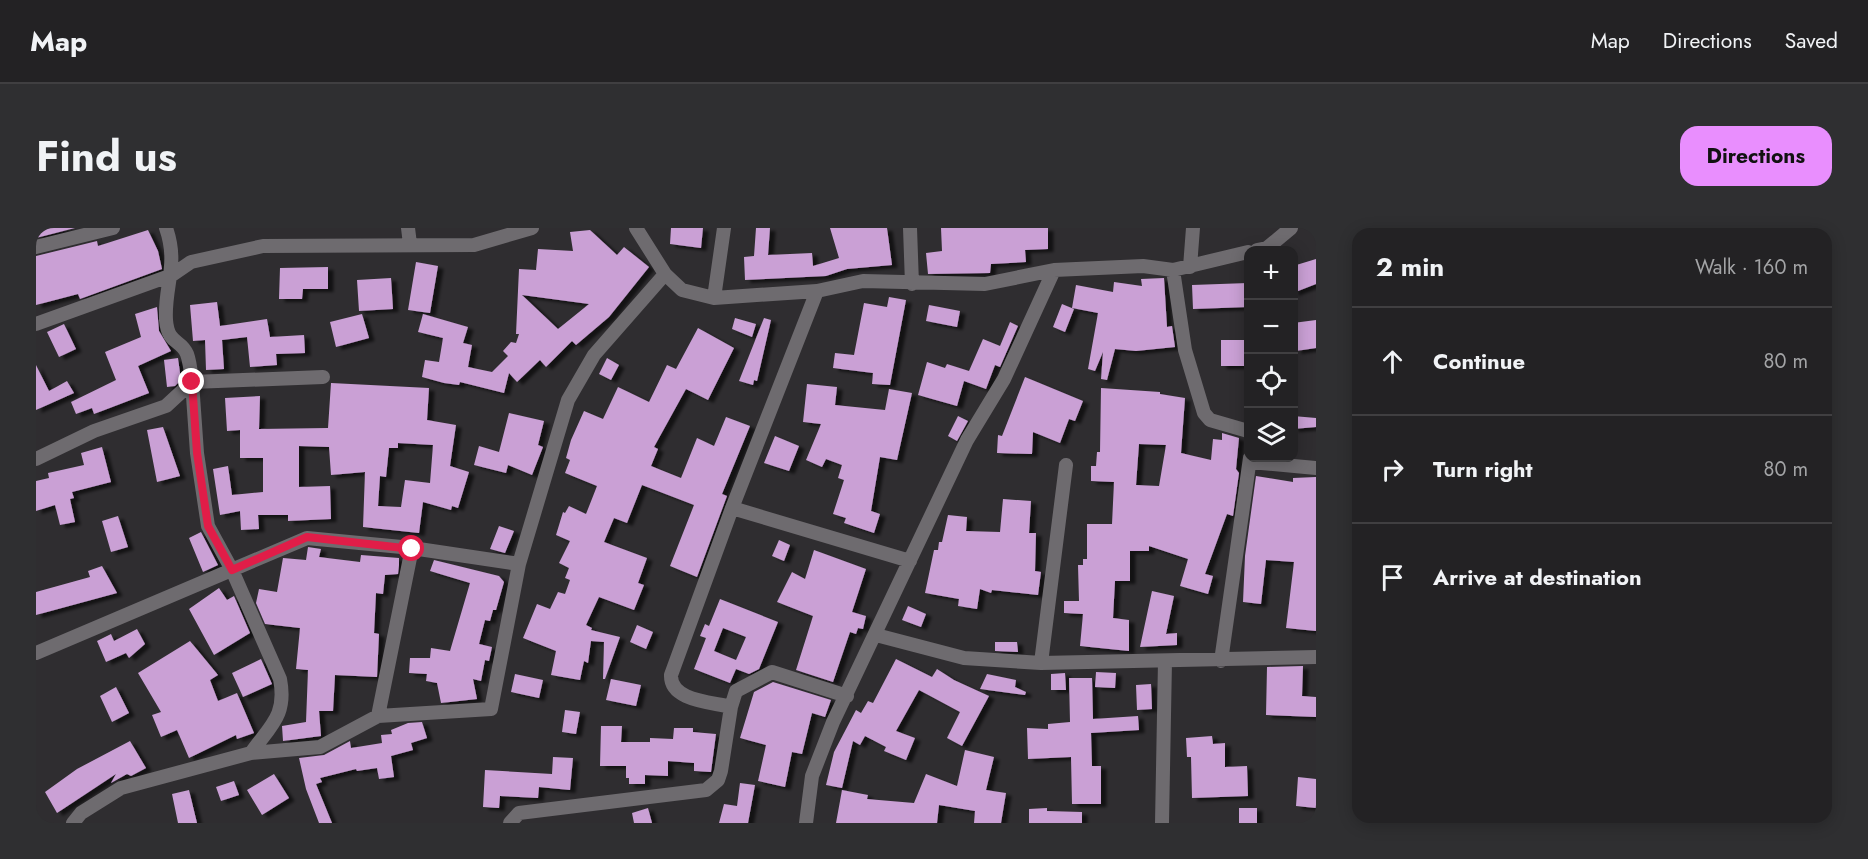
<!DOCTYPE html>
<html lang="en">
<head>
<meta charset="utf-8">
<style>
	body { margin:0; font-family:Jost,sans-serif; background:#2f2f31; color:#f1f3f6 }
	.controls { position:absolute; right:18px; top:18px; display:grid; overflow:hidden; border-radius:12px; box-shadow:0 3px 15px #0003 }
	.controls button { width:54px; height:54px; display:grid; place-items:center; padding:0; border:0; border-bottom:2px solid #403f41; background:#232224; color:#f1f3f6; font:30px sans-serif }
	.stop { position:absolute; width:18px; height:18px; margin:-14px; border:4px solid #e11d48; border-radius:50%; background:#fff }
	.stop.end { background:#e11d48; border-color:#fff; box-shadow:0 2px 6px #0008 }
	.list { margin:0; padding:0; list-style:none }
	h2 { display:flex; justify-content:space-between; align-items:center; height:78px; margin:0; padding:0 24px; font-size:26px }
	h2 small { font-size:20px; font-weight:400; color:#a3a4a6 }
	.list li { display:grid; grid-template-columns:39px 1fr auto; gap:18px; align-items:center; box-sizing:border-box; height:108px; padding:0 24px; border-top:2px solid #403f41 }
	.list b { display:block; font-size:22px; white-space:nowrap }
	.list em { font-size:20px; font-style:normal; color:#a3a4a6 }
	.icon { flex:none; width:33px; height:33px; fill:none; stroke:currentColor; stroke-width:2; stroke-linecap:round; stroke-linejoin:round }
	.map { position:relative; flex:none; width:1280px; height:595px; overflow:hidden; border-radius:18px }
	header { display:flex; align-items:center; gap:36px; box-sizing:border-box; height:84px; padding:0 30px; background:#232224; border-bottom:2px solid #403f41 }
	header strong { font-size:28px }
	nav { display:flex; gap:33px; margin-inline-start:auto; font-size:21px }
	.intro { display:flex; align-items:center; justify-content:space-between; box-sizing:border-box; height:144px; padding:0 36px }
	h1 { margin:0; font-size:42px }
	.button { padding:15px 27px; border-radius:18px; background:#e98efe; color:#111; font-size:21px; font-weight:700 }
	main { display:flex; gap:36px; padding:0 36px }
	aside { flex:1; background:#232224; border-radius:18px; box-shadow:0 3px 15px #0003 }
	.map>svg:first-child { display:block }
	.building { fill:#caa0d5; fill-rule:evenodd; filter:url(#shadow) }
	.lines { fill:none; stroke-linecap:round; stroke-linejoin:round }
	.street { stroke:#6e6b6f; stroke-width:14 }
	.route { stroke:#e11d48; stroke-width:8 }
</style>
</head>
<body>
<header>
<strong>Map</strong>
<nav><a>Map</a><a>Directions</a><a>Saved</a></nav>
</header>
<div class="intro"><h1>Find us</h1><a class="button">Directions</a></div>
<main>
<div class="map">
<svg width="1280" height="595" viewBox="0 0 1280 595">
	<defs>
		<filter id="shadow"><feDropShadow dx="5.5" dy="3" stdDeviation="1.5" flood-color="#0009"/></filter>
	</defs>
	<rect width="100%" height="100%" fill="#2f2d30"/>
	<path class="building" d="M0 0H39L0 10Z
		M635 0H667L665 20 634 16Z
		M720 0H734L732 27 776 25 777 38 803 30 794 0H851L856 37 811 41 790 48 709 52 708 29 718 28Z
		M905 0H1012V21L989 22 990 34 955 36 954 45 892 46 890 25 906 23Z
		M112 2 122 23 126 41 44 71 42 66 0 77V28L61 13 62 18Z
		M554 2 581 27 588 19 613 39 573 89 540 117 536 113 510 139 504 132 481 154 473 145 468 165 424 154 423 157 408 155 386 149 389 132 403 134 407 110 382 104 387 86 432 99 427 115 436 117 432 139 456 144 472 128 467 123 475 114 480 115 483 106H480L483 41 500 42 502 21 537 23 534 4ZM486 67 553 76 522 101Z
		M1280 31V56L1257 65V38Z
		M380 34 402 38 394 85 372 82Z
		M292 39V61H267L266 71H243L244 40Z
		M355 50 357 81 323 83 321 52Z
		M1128 50 1131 99 1136 98 1139 119 1100 123 1079 121 1071 152 1065 151 1067 124 1059 143 1052 141 1062 85 1036 80 1040 57 1077 64 1078 54 1106 58 1105 51Z
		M1212 55V79L1157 81 1156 57Z
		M853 69 870 72 854 157 836 156 837 145 797 140 799 125 818 127 828 75 851 79Z
		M181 74 184 98 231 91 234 109 268 107 269 125 240 126 241 137 214 139 211 109 186 112 188 141 170 142 169 112 157 113 154 77Z
		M1026 76 1038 81 1029 104 1017 99Z
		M893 77 924 83 921 99 890 93Z
		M121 79 123 103 135 123 102 138 113 165 58 186 56 180 40 186 35 174 80 152 69 124 105 109 99 86Z
		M326 86 333 110 300 119 294 94Z
		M699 90 720 96 716 109 696 101Z
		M728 90 735 92 721 153 718 152 717 157 703 153Z
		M1280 92V120L1260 123 1257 95Z
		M974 94 982 98 964 139 959 137 950 161 928 153 921 178 882 167 891 134 909 140 911 136 933 143 947 111 964 118Z
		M28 96 40 121 23 129 11 104Z
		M662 100 698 120 672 172 650 161 618 219 622 221 615 238 645 250 661 210 678 218 690 189 714 198 686 266 691 268 661 349 634 338 658 277 606 257 591 295 578 290 568 314 611 330 602 355 608 357 598 382 563 369 550 397 556 400 555 402 584 409 569 451H567L568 414 555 413 552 435 548 433 544 452 515 447 520 423 487 410 501 376 514 381 522 364 529 366 534 352 529 350 533 340 523 335 534 313 520 307 527 284 529 285 533 278 550 286 561 258 529 245 534 232 530 230 535 212 548 183 567 191 582 159 613 174 631 137 640 141Z
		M1185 112H1209V138H1185Z
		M142 130 145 152 139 158 131 159 128 132Z
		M571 130 583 137 575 152 563 146Z
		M0 137 13 163 31 153 38 165 0 182Z
		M989 149 1047 173 1039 193 1033 191 1024 215 997 204 996 226 961 225 962 207 966 208Z
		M295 155 393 160 391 192 420 197 414 238 433 244 422 280 416 278 415 282 387 274 383 305 327 299 329 244 295 247 293 219 263 218V259L294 258 295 291 252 293V287H222L223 301 205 302 204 283 184 287 177 241 192 238 196 267 227 264V230H204V202L191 203 189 170 224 168 223 201 292 200ZM362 215 397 217 394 255 369 252 365 279 342 278 344 248 350 249 353 220H362Z
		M771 156 801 159 799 177 849 182 853 161 876 165 861 232 844 229 835 283 844 286 838 305 808 295 810 290 797 286 808 252 802 250 806 237 790 231 786 239 770 232 785 196 767 194Z
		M1065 160 1124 164V166L1149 170 1145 225 1175 232 1177 211 1186 212V205L1203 210 1200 241 1203 245 1197 288 1191 286 1169 346 1177 348 1172 366 1144 358 1152 331 1113 318V323H1094V353H1079L1077 390 1093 392V423L1044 418 1047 386 1028 385V373H1043L1042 337H1047V331H1051V296H1076L1078 254 1055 253V238H1060L1061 224H1064ZM1103 216 1130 217 1123 258 1100 257Z
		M473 185 508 193 502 217 507 219 496 247 472 237 470 245 438 237 443 218 463 224Z
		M922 188 932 193 921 213 912 208Z
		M1257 188 1280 190V199L1257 201Z
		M127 199 144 248 121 254 111 202Z
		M739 208 763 218 753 243 728 235Z
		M66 219 75 254 36 264 38 270 34 271 39 294 24 297 19 277 0 283V253L13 250 12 245 48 237 45 225Z
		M1220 248 1257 254V250L1280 249V403L1250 400 1258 334 1230 332 1225 376 1207 374 1209 328Z
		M967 271 995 273 993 305H1000L999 343 1005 344 1002 367 956 362 955 365 944 361 941 381 922 378 923 371 889 365 898 322H902L903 314H906L912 287 931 289 930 303 964 304Z
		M82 288 92 319 75 324 66 293Z
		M463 298 478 303 469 325 454 321Z
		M165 304 182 337 167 344 153 310Z
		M743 312 754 317 748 333 736 328Z
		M272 319 285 321 283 329 324 334 325 327 363 330V337L362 346 349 347 347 366 340 365 338 405 343 406 341 449 299 447 297 483H283L285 508 247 513 246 498 270 494 272 442 260 441 264 400 229 396 220 375 223 361 241 364 247 330 270 332Z
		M778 322 830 341 816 384 830 388 827 401 822 400 820 406 814 404 797 454 760 442 777 388 741 374 756 344 769 351Z
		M398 332 463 348 468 354 460 382H457L454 393 449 392 443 416 456 419 453 433 449 432 445 453 437 451 441 471 405 475 401 455 390 453 391 446 373 445 374 430H394L395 420 414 423 434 355 394 343Z
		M66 338 81 365 0 387V364L54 349 52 343Z
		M183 360 191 372 198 368 214 405 178 427 153 381Z
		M1116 363 1138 368 1130 406 1141 405V417L1104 419Z
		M684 371 742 394 723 441 713 446 700 441 694 455 658 441 670 410 664 408 669 396 673 398ZM687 400 710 409 700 432 678 423Z
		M872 378 890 386 885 399 866 392Z
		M601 397 617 404 610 421 594 414Z
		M101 401 109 416 93 430 90 425 70 434 61 413 75 406 78 413Z
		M154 413 182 447 174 452 182 473 201 465 218 505 201 511 200 507 153 530 141 502 125 509 116 487 125 484 102 445Z
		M959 414H981L982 424 959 423Z
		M225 431 236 456 207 469 196 445Z
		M860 431 896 449 901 441 918 452 953 468 926 518 911 510 924 484 883 462 860 503 879 510 870 532 848 523 850 519 829 508 824 517 817 513 806 560 790 557 798 524 820 482 825 485 832 473 837 475Z
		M1267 438 1266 468 1280 469V489L1230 487 1231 439Z
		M1060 444 1080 445 1079 460 1059 459Z
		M1029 445 1030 462H1015V446Z
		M479 446 507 452 503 470 475 464Z
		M951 446 980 452 979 459 990 464 989 467 944 461Z
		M1033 450H1056L1057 491 1102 488 1103 502 1055 505 1056 538H1065V576H1036L1035 529 992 531 991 500 1012 501V496L1034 494Z
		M575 451 605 457 600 478 570 472Z
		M737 454 795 472 789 489 776 485 766 526 756 524 749 559 722 553 730 517 704 510 718 464Z
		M1115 456 1116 481 1101 482 1100 457Z
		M80 459 93 485 76 494 64 468Z
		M529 482 544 484 540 506 526 504Z
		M386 494 391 510 375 515 377 522 355 528 358 549 343 551 341 540 321 543 320 541 284 550 286 554 280 556 296 595H283L270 561 263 530 288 527 314 513 315 520 346 515 345 507 356 506 355 502 372 495Z
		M565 498H586L585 514H614V510L637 511 638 500H657V504L680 506 675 544 658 543V535L632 533V548L609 547V556H593V550H590V538H564Z
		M1176 508 1177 516 1189 515V539L1211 538 1212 568 1156 570 1155 529H1151L1150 510Z
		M94 513 110 540 95 548 91 546 75 555 80 546 21 585 9 564 41 541Z
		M929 522 958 529 950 562 970 565 965 595H938L939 583 903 577 901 595H800L806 562 832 567 831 571 878 575 890 546 921 558Z
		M517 529 537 530 534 562 503 559 502 570 464 568 463 580 447 579 449 542 516 546Z
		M238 546 253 570 226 587 211 562Z
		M1262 549 1280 551V580L1260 578Z
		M198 553 203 567 185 573 180 559Z
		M704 555 719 557 712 595H683L688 576 701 578Z
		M153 562 161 595H142L136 566Z
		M612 580 616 595H598L596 585Z
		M1011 580V583L1046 584V595H993V581Z
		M1203 580H1221V595H1203Z"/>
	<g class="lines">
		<path class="street" d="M372 0 374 16
			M600 0 629 46 646 62 678 70 781 63 827 53 949 56 1018 42 1107 38 1137 42 1212 24
			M874 0 876 56
			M0 19 77 0
			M1221 22 1231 20 1255 0
			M1154 39 1157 0
			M1137 42 1149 122 1168 185 1174 192 1212 203
			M678 70 688 0
			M0 96 136 47 155 34 227 18 438 17 496 0
			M0 231 58 203 130 178 156 154C155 145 154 134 151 126 145 111 132 117 130 92 128 58 143 37 130 0
			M1214 234 1280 240
			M696 280 874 333
			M840 407 928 430 1005 435 1280 429
			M0 425 271 310 376 320 483 336 532 172 558 127 629 46
			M1185 433 1214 230
			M1005 435 1030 237
			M695 479 700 463 736 444 811 468
			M342 488 376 320
			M215 525C235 497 251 487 244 451L196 342 172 298 161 225 156 154 287 149
			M37 595 45 585 85 560 215 525 284 519 342 488 455 481 483 336
			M474 595 483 585 670 562 682 552 685 543 695 479C676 474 634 473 635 447L696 280 781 63
			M770 595 776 548 797 494 931 212 968 151 1018 42
			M1126 595 1129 433"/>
	</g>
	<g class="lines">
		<path class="route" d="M156 154 161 225 172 298 196 342 271 309 376 321"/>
	</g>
</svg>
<div class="controls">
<button>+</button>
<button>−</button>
<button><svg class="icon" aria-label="locate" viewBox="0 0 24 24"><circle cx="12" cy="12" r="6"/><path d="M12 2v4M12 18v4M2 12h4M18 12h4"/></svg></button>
<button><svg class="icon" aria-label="layers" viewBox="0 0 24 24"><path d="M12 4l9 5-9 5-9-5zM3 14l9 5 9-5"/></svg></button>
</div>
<div class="stop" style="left:376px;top:321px"></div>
<div class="stop end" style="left:156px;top:154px"></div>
</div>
<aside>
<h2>2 min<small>Walk · 160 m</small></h2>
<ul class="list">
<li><svg class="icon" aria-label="ahead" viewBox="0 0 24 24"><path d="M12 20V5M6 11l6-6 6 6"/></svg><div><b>Continue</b></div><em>80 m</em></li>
<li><svg class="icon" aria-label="right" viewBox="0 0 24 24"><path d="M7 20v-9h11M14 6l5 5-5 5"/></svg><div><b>Turn right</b></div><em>80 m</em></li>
<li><svg class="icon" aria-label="arrive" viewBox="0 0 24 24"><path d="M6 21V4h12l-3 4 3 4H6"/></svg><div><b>Arrive at destination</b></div></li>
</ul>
</aside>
</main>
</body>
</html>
